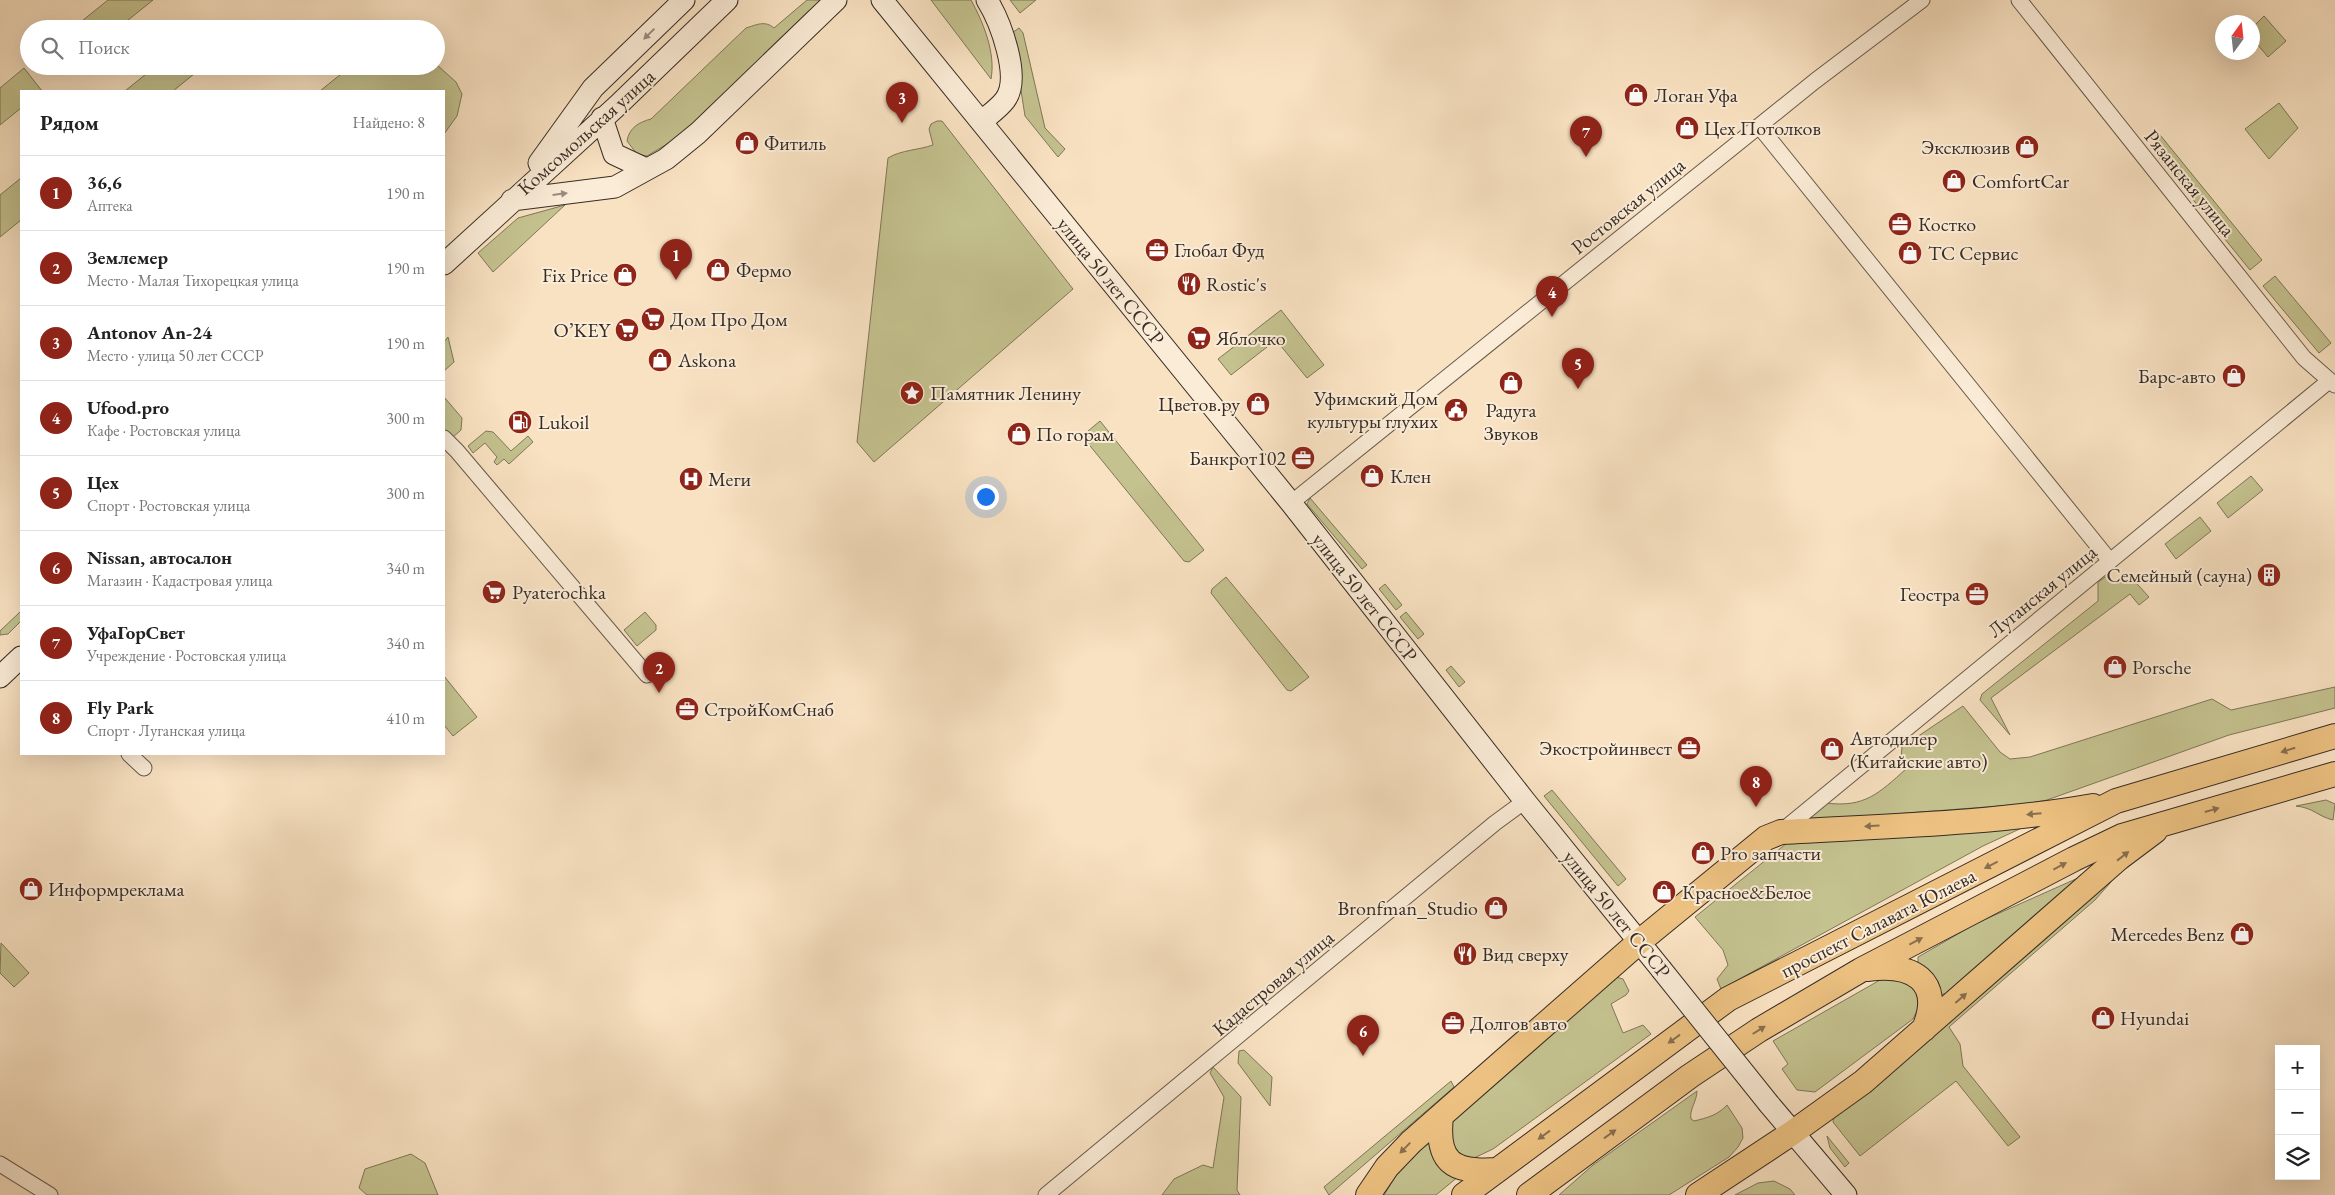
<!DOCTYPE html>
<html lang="ru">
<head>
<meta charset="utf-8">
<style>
	body { margin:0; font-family:"EB Garamond",serif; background:#f2f2f2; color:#222 }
	.controls { position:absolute; right:15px; bottom:15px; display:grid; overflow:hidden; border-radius:0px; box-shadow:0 5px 20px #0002 }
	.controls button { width:45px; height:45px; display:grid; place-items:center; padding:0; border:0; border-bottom:1px solid #e0e0e0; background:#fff; color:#222; font:25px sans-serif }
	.compass { position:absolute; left:2215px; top:15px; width:45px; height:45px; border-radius:50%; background:#fff; box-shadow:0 5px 20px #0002; rotate:15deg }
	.you { position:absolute; left:985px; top:496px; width:18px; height:18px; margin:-12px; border:4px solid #fff; border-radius:50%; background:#1a73e8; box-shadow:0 0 0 8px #1a73e833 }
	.badge { display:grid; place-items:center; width:32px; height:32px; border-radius:50%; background:#8f2418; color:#fff; font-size:16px; font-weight:700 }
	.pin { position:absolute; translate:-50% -41px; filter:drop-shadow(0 1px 2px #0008) }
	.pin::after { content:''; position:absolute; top:26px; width:18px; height:15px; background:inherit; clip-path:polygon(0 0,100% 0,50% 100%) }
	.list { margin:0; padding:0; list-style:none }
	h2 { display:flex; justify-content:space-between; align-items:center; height:65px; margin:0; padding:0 20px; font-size:21px }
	h2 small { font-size:16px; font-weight:400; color:#767676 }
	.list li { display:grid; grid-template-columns:32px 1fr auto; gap:15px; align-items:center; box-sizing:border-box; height:75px; padding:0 20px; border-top:1px solid #e0e0e0 }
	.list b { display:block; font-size:19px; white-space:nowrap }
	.list p { margin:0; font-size:16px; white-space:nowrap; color:#767676 }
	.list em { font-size:16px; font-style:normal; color:#767676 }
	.icon { flex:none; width:28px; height:28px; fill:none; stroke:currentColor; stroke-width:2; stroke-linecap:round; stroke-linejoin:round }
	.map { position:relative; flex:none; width:2335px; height:1195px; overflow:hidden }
	.search { position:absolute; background:#fff; box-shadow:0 5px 20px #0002; left:20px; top:20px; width:425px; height:55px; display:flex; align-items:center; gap:12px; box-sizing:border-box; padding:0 18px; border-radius:28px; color:#767676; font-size:19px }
	.panel { position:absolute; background:#fff; box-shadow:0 5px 20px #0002; left:20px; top:90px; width:425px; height:665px; border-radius:0px }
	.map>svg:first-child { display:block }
	.green { fill:#c4c28f; stroke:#7e775a }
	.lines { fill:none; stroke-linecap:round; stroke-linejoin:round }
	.street-casing { stroke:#685a4c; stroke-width:17 }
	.secondary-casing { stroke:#372c25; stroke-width:23 }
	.primary-casing { stroke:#372c25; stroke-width:26 }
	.street { stroke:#fbecd7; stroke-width:15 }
	.secondary { stroke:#fbecd7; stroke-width:21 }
	.primary { stroke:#ecc181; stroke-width:24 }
	.secondary-bridge-casing { stroke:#372c25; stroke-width:23; stroke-linecap:butt }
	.secondary-bridge { stroke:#fbecd7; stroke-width:21 }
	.oneway { fill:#998c7e }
	.oneway2 { fill:#886f4e }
	.labels { text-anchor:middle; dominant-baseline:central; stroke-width:4; stroke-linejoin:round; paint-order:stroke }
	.poi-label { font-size:20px; fill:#372c25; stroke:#fbecd7; text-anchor:start }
	.street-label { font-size:20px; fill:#372c25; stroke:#fbecd7 }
</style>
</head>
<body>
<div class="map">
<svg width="2335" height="1195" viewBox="0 0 2335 1195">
	<rect width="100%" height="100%" fill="#f9e2c2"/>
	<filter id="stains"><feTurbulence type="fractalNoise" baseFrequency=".004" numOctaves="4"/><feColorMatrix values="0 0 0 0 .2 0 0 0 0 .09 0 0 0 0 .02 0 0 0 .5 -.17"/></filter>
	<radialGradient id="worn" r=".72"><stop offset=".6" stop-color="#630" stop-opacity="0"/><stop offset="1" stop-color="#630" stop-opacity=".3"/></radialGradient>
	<path class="green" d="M108 0H153L117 29H72Z
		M807 0H827L677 138 647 156 637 154 627 141C629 128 639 122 651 119L746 28C756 25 765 20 774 28Z
		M931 0H971C983 22 996 53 991 79Z
		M1010 0H1036L1020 13Z
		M2264 16 2286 41 2268 57 2253 39V27Z
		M1019 28 1023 33 1045 128 1065 149 1058 157 1025 116 1012 33Z
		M436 64 456 82 462 94 457 116 444 134V91H320L351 66H436Z
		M156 66H204L173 91H125Z
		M24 68 42 91H21V108L0 125V88Z
		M2279 103 2298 128 2269 159 2245 129Z
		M937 121H942L1073 289 874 462 857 442 888 158C901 150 919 150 933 145L929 129 931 124Z
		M2156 130 2262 260 2250 270 2156 154Z
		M21 178V220L0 237V195Z
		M565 205 493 272 478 253 518 218Z
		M2275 276 2331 343 2319 353 2263 286Z
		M1281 310 1324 365 1307 378 1276 340 1231 375 1218 359Z
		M448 337 454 362 444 371V342Z
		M444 397 462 418 461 430 452 438 444 429Z
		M1100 421 1204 550 1189 562 1184 561 1082 436Z
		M486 431 493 432 511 451 528 436 533 442 509 464 504 459 497 465 494 462 497 457 485 443 473 453 468 446Z
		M2251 476 2263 490 2228 518 2217 503Z
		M1310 498 1367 565 1362 569 1307 504Z
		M2200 517 2211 531 2176 559 2165 544Z
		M2127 573 2149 597 2139 605 2130 594 1991 698 2010 735 1980 700 1982 694 2098 601V582L2107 576 2116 583Z
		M1226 577 1309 677 1291 691 1287 690 1211 593 1212 589Z
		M1385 584 1402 605 1396 610 1379 589Z
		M21 611V621L8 634 0 635V631Z
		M645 612 656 625V630L637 646 624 630Z
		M1406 612 1424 634 1418 639 1400 617Z
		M1451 666 1465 682 1459 687 1446 670Z
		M444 676 477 717 453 736 444 725Z
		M2335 687V708L2229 735 2047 800 2026 804 1801 821 1826 803C1865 808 1879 793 1906 769L1901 758 1902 747 1963 706 2000 752 2010 759 2030 757 2212 699 2231 710Z
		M1552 790 1626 879 1618 886 1544 796Z
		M2326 800 2335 804 2333 820C2317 816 2314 808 2296 806Z
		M2039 820 1983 846 1721 989 1717 979 1728 965 1723 950 1695 917 1787 843Z
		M2106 875 2111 882 2095 900 1949 1027 1960 1044 1963 1066 2020 1137 2008 1146 1956 1081 1860 1156 1833 1122 1834 1113Z
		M2078 878V882L1954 989 1945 994H1940L1918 964V957L1977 923Z
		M1 943 29 973 14 987 0 973Z
		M1887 976 1918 989V1009L1913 1019 1815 1092 1797 1090 1782 1069 1788 1064 1773 1041Z
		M1616 977 1623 979 1629 991 1626 995 1611 1004 1623 1033 1643 1025 1651 1034 1493 1149 1470 1160 1453 1152 1448 1116Z
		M1244 1050 1272 1077 1270 1106 1238 1063 1239 1051Z
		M1213 1067 1241 1097 1237 1190 1240 1195H1162L1174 1179 1203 1165 1213 1168 1224 1097 1210 1073Z
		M1451 1081 1454 1087 1329 1195 1324 1187Z
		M1697 1091C1697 1101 1689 1110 1691 1119L1694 1121C1707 1118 1718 1115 1727 1105L1742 1128 1743 1138 1738 1147 1729 1157 1669 1195H1559L1593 1165Z
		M1827 1136 1849 1163 1845 1167 1830 1148Z
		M1431 1141 1459 1176 1436 1195H1384L1402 1166Z
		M411 1154 425 1163 438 1195H367L359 1188 365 1169Z
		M1774 1181 1790 1189 1795 1195H1735L1758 1183Z"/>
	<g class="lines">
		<g class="street-casing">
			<path id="street" d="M2019 0 2304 358 2335 385
				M1759 126 2110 561
				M444 438 457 451 647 675
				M1291 503 1815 81 1922 0
				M129 754 144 768
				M1782 831 2329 381
				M0 1164 50 1195
				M1046 1195 1495 823 1525 801"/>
		</g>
		<g class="secondary-casing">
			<path id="secondary" d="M882 0 1291 503 1525 801 1661 969
				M602 118 614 154 646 169
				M982 121C989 115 999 108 1005 100 1022 78 1000 21 987 0
				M539 163 593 88 684 0
				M512 200 615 187 666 159 698 133 836 0
				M444 264 617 106 727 0
				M0 677 21 657
				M1769 1104 1846 1195"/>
		</g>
		<g class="primary-casing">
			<path id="primary" d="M1867 969C1912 963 1944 980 1924 1029
				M1441 1116C1436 1162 1452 1173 1497 1170
				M1368 1195 1387 1167 1411 1142 1639 942 1766 838 1781 832C1884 826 1990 824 2093 806
				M1464 1195 1728 999 2116 801 2335 736
				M1529 1195 1690 1076 1759 1030 1861 970 2074 859 2122 836 2335 774
				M1698 1195 1792 1133 1863 1082 2119 858 2155 831"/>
		</g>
		<use href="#street" class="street"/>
		<use href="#secondary" class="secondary"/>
		<use href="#primary" class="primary"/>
		<g class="secondary-bridge-casing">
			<path id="secondary-bridge" d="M1661 969 1769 1104"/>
		</g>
		<use href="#secondary-bridge" class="secondary-bridge"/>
	</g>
	<defs><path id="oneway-solid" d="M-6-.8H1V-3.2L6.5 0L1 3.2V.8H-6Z" transform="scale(1.25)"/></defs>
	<g class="oneway">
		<use href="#oneway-solid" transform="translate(649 34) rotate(136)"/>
		<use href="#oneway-solid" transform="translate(560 194) rotate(-7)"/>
	</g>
	<g class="oneway2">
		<use href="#oneway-solid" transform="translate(2288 750) rotate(163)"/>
		<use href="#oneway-solid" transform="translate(2212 810) rotate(-16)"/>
		<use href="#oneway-solid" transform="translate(2034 814) rotate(175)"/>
		<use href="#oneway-solid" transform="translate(1872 826) rotate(177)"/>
		<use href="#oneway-solid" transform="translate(2123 856) rotate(-38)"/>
		<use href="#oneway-solid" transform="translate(1991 865) rotate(153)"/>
		<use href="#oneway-solid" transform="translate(2060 866) rotate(-28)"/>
		<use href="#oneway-solid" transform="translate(1916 941) rotate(-28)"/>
		<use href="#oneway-solid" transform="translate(1961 998) rotate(-41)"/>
		<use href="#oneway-solid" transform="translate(1759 1030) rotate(-32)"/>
		<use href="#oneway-solid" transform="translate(1674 1039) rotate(144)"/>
		<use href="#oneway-solid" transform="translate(1610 1134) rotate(-36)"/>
		<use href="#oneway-solid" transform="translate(1544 1135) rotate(144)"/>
		<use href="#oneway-solid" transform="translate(1405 1148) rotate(134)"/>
	</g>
	<defs>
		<g id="shop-disc" transform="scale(1.25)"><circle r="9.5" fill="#8f2418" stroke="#fbecd7"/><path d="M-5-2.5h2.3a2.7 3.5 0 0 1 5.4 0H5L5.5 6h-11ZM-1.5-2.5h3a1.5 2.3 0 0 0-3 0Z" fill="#fff"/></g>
		<g id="office-disc" transform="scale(1.25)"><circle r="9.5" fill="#8f2418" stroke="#fbecd7"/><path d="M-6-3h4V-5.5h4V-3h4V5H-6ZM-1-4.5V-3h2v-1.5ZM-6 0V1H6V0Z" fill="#fff"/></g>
		<g id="restaurant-disc" transform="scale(1.25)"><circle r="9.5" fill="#8f2418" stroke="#fbecd7"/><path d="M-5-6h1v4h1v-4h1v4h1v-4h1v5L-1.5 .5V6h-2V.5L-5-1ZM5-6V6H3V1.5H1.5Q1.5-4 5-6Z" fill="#fff"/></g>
		<g id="supermarket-disc" transform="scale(1.25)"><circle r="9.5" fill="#8f2418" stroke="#fbecd7"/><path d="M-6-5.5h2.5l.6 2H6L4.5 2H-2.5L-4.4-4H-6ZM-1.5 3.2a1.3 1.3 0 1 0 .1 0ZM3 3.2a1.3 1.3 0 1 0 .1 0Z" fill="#fff"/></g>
		<g id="sight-disc" transform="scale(1.25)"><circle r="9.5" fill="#8f2418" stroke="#fbecd7"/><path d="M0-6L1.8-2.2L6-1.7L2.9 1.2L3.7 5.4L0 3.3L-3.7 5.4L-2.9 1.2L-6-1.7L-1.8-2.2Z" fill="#fff"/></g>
		<g id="civic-disc" transform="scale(1.25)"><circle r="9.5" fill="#8f2418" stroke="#fbecd7"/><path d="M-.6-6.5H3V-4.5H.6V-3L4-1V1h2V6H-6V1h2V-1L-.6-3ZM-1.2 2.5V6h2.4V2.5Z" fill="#fff"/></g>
		<g id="fuel-disc" transform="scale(1.25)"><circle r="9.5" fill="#8f2418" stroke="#fbecd7"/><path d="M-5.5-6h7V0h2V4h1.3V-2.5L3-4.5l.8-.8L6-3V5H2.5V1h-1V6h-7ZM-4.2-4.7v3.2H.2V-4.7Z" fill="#fff"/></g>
		<g id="hospital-disc" transform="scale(1.25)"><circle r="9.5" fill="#8f2418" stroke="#fbecd7"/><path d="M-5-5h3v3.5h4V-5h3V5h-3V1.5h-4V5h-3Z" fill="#fff"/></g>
		<g id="building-disc" transform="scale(1.25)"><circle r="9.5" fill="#8f2418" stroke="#fbecd7"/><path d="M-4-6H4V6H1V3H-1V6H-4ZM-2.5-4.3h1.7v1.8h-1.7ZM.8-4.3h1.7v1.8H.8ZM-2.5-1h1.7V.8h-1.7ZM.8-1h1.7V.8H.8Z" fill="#fff"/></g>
	</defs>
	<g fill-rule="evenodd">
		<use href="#shop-disc" x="1636" y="95"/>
		<use href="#shop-disc" x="1687" y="128"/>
		<use href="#shop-disc" x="747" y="143"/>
		<use href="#shop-disc" x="2027" y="147"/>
		<use href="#shop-disc" x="1954" y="181"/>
		<use href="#office-disc" x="1900" y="224"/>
		<use href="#office-disc" x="1157" y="250"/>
		<use href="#shop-disc" x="1910" y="253"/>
		<use href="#shop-disc" x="718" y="270"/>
		<use href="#shop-disc" x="625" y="275"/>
		<use href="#restaurant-disc" x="1189" y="284"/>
		<use href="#supermarket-disc" x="653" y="319"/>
		<use href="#supermarket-disc" x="627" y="330"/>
		<use href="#supermarket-disc" x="1199" y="338"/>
		<use href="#shop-disc" x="660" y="360"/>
		<use href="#shop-disc" x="2234" y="376"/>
		<use href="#shop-disc" x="1511" y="383"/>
		<use href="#sight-disc" x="912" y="393"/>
		<use href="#shop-disc" x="1258" y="404"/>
		<use href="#civic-disc" x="1456" y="410"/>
		<use href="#fuel-disc" x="520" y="422"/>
		<use href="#shop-disc" x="1019" y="434"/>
		<use href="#office-disc" x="1303" y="458"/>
		<use href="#shop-disc" x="1372" y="476"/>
		<use href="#hospital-disc" x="691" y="479"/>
		<use href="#building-disc" x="2269" y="575"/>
		<use href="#supermarket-disc" x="494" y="592"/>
		<use href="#office-disc" x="1977" y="594"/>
		<use href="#shop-disc" x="2115" y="667"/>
		<use href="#office-disc" x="687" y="709"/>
		<use href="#office-disc" x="1689" y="748"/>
		<use href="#shop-disc" x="1832" y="749"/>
		<use href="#shop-disc" x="1703" y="853"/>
		<use href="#shop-disc" x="31" y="889"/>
		<use href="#shop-disc" x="1664" y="892"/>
		<use href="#shop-disc" x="1496" y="908"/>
		<use href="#shop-disc" x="2242" y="934"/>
		<use href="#restaurant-disc" x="1465" y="954"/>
		<use href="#shop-disc" x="2103" y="1018"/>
		<use href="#office-disc" x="1453" y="1023"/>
	</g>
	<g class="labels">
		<g class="poi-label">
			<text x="1654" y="95">Логан Уфа</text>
			<text x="1704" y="128">Цех Потолков</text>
			<text x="764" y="143">Фитиль</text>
			<text x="2010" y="147" text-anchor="end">Эксклюзив</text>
			<text x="1972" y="181">ComfortCar</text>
			<text x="1918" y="224">Костко</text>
			<text x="1174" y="250">Глобал Фуд</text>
			<text x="1928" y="253">ТС Сервис</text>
			<text x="736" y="270">Фермо</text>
			<text x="608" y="275" text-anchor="end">Fix Price</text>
			<text x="1206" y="284">Rostic's</text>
			<text x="670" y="319">Дом Про Дом</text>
			<text x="610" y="330" text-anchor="end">O’KEY</text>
			<text x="1216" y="338">Яблочко</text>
			<text x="678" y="360">Askona</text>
			<text x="2216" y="376" text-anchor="end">Барс-авто</text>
			<text x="930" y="393">Памятник Ленину</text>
			<text x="1438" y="398" text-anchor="end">Уфимский Дом<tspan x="1438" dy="23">культуры глухих</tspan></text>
			<text x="1240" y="404" text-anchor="end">Цветов.ру</text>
			<text x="1511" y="410" text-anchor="middle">Радуга<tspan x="1511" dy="23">Звуков</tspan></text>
			<text x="538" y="422">Lukoil</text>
			<text x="1036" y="434">По горам</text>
			<text x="1286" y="458" text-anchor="end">Банкрот102</text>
			<text x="1390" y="476">Клен</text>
			<text x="708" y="479">Меги</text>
			<text x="2252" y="575" text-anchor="end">Семейный (сауна)</text>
			<text x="512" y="592">Pyaterochka</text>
			<text x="1960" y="594" text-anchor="end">Геостра</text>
			<text x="2132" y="667">Porsche</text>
			<text x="704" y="709">СтройКомСнаб</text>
			<text x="1850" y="738">Автодилер<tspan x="1850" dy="23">(Китайские авто)</tspan></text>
			<text x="1672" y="748" text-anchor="end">Экостройинвест</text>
			<text x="1720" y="853">Pro запчасти</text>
			<text x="48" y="889">Информреклама</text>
			<text x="1682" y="892">Красное&amp;Белое</text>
			<text x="1478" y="908" text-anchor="end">Bronfman_Studio</text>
			<text x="2224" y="934" text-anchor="end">Mercedes Benz</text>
			<text x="1482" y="954">Вид сверху</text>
			<text x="2120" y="1018">Hyundai</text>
			<text x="1470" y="1023">Долгов авто</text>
		</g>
		<g class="street-label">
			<text transform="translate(586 132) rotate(-42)">Комсомольская улица</text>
			<text transform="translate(2190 183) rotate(51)">Рязанская улица</text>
			<text transform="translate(1628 206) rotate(-39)">Ростовская улица</text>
			<text transform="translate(1111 281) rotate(51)">улица 50 лет СССР</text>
			<text transform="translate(2042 591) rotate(-39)">Луганская улица</text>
			<text transform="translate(1365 597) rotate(52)">улица 50 лет СССР</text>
			<text transform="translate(1617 914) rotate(51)">улица 50 лет СССР</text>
			<text transform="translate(1878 923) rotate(-27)">проспект Салавата Юлаева</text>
			<text transform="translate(1273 983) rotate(-40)">Кадастровая улица</text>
		</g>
	</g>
	<rect width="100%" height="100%" filter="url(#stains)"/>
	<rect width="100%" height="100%" fill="url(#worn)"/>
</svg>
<div class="controls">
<button>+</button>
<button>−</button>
<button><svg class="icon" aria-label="layers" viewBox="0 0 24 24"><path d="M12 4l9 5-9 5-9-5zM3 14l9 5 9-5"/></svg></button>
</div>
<svg class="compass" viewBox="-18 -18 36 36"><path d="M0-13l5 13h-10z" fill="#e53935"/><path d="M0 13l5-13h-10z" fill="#767676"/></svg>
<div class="you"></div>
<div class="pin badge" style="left:676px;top:280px">1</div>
<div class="pin badge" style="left:659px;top:693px">2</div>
<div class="pin badge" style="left:902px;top:123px">3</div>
<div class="pin badge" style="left:1552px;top:317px">4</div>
<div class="pin badge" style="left:1578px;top:389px">5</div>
<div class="pin badge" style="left:1363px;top:1056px">6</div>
<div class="pin badge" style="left:1586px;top:157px">7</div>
<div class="pin badge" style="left:1756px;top:807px">8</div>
<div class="search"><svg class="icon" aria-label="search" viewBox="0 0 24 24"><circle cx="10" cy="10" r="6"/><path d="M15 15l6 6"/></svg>Поиск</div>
<section class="panel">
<h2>Рядом<small>Найдено: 8</small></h2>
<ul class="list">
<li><span class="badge">1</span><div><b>36,6</b><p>Аптека</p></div><em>190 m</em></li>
<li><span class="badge">2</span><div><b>Землемер</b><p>Место · Малая Тихорецкая улица</p></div><em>190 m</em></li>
<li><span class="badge">3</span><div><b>Antonov An-24</b><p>Место · улица 50 лет СССР</p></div><em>190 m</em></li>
<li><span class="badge">4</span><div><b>Ufood.pro</b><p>Кафе · Ростовская улица</p></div><em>300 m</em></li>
<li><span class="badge">5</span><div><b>Цех</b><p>Спорт · Ростовская улица</p></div><em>300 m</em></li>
<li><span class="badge">6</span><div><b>Nissan, автосалон</b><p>Магазин · Кадастровая улица</p></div><em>340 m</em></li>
<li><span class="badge">7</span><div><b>УфаГорСвет</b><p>Учреждение · Ростовская улица</p></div><em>340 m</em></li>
<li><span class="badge">8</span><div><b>Fly Park</b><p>Спорт · Луганская улица</p></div><em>410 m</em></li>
</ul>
</section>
</div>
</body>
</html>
